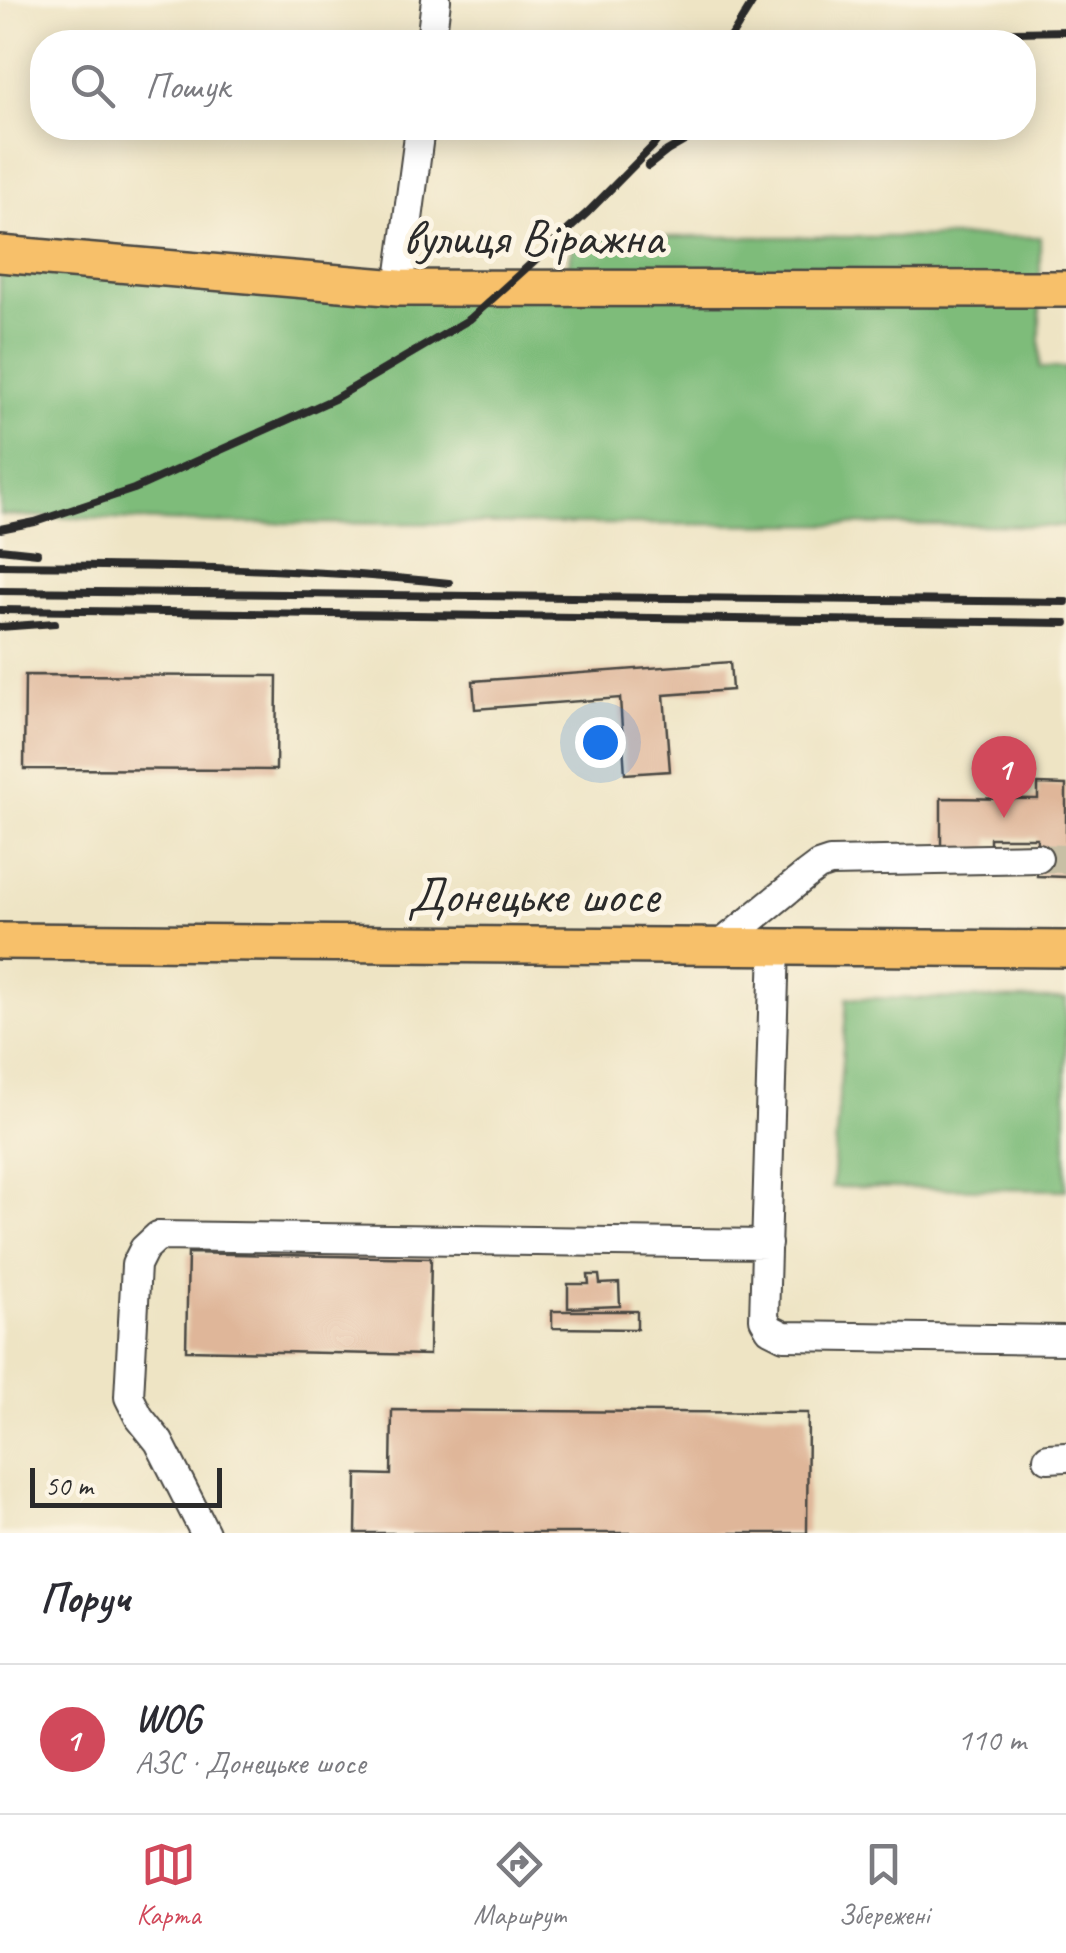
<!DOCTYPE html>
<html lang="uk">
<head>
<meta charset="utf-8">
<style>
	body { margin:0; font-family:Caveat,sans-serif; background:#f2f2f3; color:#2b2b33 }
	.scale { position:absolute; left:30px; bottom:25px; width:192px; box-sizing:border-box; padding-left:10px; border:5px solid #2b2b2b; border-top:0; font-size:28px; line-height:35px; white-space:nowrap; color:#2b2b2b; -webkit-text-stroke:8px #fcf5e5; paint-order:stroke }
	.you { position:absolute; left:600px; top:742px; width:35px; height:35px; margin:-25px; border:8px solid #fff; border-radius:50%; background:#1a73e8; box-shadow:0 0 0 15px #1a73e833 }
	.badge { display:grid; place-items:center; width:65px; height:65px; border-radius:50%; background:#d1495b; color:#fff; font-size:32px; font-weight:700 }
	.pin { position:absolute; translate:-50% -82px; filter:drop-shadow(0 2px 5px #0008) }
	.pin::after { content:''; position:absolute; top:52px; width:35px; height:30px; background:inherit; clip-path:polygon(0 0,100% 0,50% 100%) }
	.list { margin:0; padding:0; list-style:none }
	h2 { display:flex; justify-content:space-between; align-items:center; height:130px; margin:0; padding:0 40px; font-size:42px }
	h2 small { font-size:32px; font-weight:400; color:#7c7c81 }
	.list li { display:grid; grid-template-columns:65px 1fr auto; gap:30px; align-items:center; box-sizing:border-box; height:150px; padding:0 40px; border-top:2px solid #e1e1e2 }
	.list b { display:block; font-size:38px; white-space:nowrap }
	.list p { margin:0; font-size:32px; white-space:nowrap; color:#7c7c81 }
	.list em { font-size:32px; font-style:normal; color:#7c7c81 }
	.icon { flex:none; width:55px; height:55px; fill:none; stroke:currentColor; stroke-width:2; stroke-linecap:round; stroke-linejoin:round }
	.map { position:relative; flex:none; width:1066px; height:1533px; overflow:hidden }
	.search { position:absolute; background:#fff; box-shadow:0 5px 25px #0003; left:30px; right:30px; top:30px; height:110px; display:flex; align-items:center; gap:25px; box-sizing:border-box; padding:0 35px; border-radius:40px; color:#7c7c81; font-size:38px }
	.sheet { height:280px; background:#fff }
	nav { display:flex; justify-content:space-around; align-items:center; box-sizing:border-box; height:140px; border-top:2px solid #e1e1e2; background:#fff; font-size:28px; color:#7c7c81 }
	nav a { display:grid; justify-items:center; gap:5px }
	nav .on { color:#d1495b }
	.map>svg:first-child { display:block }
	.forest { fill:#7ebc7a; stroke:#547452; stroke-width:2.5 }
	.building { fill:#dfb699 }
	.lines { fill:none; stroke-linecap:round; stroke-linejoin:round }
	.minor-tunnel { stroke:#c7bfa5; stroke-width:28; stroke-dasharray:28 14; stroke-linecap:butt }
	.minor-casing { stroke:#484742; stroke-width:32 }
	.major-casing { stroke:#484742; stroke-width:40 }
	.minor { stroke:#fff; stroke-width:28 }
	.major { stroke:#f7c06b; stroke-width:35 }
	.rail { stroke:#2b2b2b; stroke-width:8 }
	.labels { text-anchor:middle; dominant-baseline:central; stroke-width:10; stroke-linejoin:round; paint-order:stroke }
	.street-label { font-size:50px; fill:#2b2b2b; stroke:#fcf5e5 }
</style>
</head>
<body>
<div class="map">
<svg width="1066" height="1533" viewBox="0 0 1066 1533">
	<rect width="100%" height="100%" fill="#fcf5e5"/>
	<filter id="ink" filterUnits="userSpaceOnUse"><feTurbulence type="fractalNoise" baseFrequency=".01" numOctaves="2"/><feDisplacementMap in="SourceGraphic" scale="20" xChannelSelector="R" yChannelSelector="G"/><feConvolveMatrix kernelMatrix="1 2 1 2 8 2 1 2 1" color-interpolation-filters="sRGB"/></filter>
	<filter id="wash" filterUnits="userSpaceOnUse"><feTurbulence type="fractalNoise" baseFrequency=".0048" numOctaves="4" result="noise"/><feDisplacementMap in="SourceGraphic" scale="40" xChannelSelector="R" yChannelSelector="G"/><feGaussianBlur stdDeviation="2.25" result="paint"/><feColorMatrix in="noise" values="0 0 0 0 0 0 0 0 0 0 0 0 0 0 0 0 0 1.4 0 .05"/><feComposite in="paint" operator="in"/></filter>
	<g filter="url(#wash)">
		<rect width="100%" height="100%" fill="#eee4c4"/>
		<path class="forest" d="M576 237H1040V368H1066V527L995 525 216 523 0 515V254L562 288Z
			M847 998 1066 999V1190L832 1187Z"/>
		<g id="blocks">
			<path class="building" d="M730 662 732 690 664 695 670 771 625 774 620 698 475 709 473 681Z
				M25 675 277 676 276 770 24 769Z
				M1038 784 1066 785V877L1037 876V838H990V853H941V798L1038 799Z
				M188 1253 431 1258 429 1355 186 1350Z
				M588 1275H599L600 1284 619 1283 620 1306 568 1308V1284H589Z
				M552 1311H637V1329L552 1328Z
				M392 1410 808 1413 807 1533H356L357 1474 391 1475Z"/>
		</g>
	</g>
	<g filter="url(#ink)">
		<use href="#blocks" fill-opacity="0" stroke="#484742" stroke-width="2.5"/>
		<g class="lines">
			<path class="minor-tunnel" d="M1038 858 1066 859"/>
			<g class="minor-casing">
				<path id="minor" d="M431 42 436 0
					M399 288 420 128
					M775 945 764 1319 770 1329 784 1336 1066 1340
					M719 946 806 875 818 866 830 862 1038 858
					M1048 1458 1066 1457
					M205 1533 159 1442 139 1417 129 1397 136 1265 144 1249 158 1236 767 1244"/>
			</g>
			<g class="major-casing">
				<path id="major" d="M0 254 399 288 1066 289
					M0 941 1066 949"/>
			</g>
			<use href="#minor" class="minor"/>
			<use href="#major" class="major"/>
			<path class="rail" d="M728 42 754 0
				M940 42 1016 32 1066 31
				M648 166 667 151 707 128
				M0 529 35 522 134 489 334 399 470 319 588 212 653 146 666 128
				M0 549 37 553
				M0 565C150 566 300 567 449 583
				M0 591 1066 602
				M0 610 1066 623
				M0 627 55 623"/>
		</g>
	</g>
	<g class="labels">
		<g class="street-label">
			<text x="533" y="237">вулиця Віражна</text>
			<text x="533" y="895">Донецьке шосе</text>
		</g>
	</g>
</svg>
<div class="scale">50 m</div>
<div class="you"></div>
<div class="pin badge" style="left:1004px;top:818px">1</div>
<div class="search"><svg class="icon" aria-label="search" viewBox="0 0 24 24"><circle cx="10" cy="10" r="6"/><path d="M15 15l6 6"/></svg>Пошук</div>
</div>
<section class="sheet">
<h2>Поруч<small></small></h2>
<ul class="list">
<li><span class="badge">1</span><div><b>WOG</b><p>АЗС · Донецьке шосе</p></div><em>110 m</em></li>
</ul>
</section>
<nav>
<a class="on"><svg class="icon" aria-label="map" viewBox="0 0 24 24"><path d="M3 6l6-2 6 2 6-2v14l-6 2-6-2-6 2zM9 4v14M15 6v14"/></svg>Карта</a>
<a><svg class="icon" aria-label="directions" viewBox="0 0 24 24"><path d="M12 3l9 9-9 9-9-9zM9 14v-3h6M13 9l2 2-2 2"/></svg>Маршрут</a>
<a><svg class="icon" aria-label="saved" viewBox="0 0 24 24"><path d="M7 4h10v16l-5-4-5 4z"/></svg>Збережені</a>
</nav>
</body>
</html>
